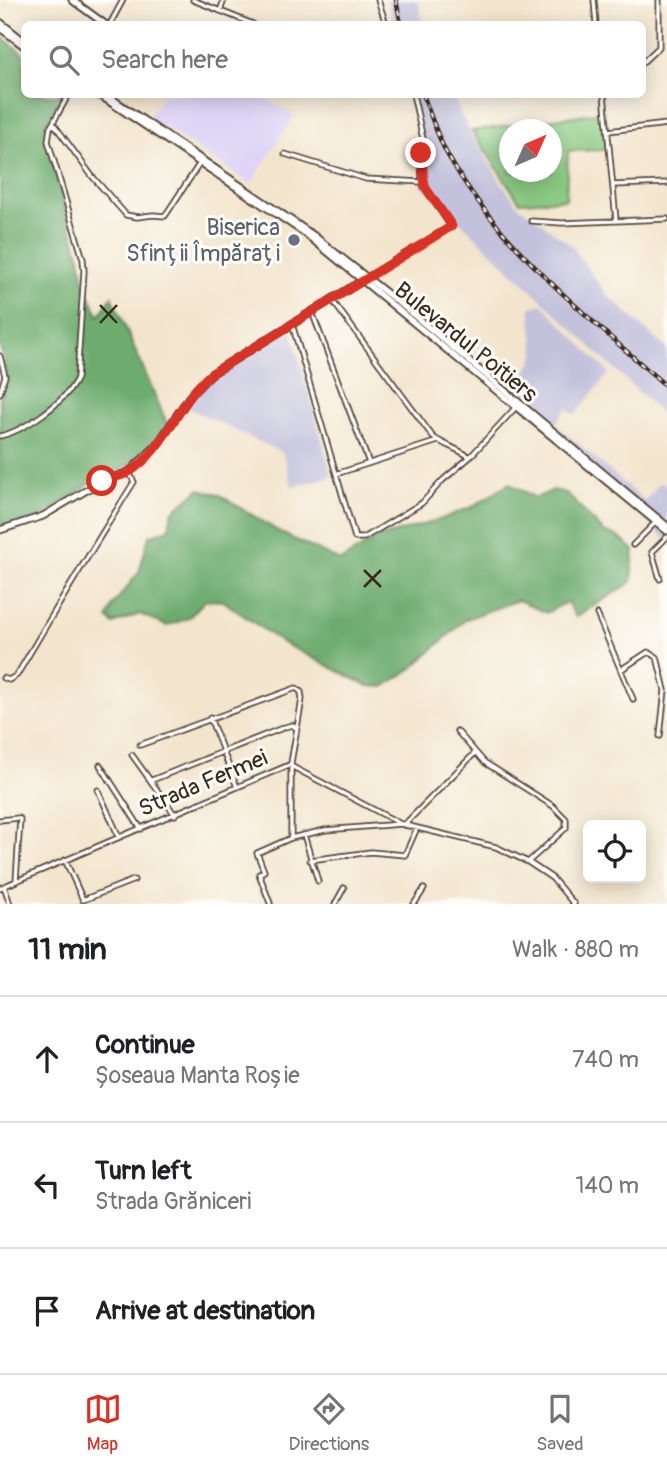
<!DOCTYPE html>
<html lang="en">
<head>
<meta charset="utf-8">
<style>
	body { margin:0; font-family:Pangolin,sans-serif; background:#f2f2f2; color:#202124 }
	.controls { position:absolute; right:21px; bottom:21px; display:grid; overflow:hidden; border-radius:10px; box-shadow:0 4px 18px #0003 }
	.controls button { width:63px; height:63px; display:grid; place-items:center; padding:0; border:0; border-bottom:2px solid #e0e0e0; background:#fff; color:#202124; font:35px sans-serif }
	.compass { position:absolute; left:499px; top:119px; width:63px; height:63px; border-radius:50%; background:#fff; box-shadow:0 4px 18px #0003; rotate:45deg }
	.stop { position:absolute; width:21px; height:21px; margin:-16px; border:5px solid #d93025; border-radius:50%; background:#fff }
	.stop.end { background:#d93025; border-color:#fff; box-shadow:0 2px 7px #0008 }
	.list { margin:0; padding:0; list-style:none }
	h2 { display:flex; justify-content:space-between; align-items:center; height:91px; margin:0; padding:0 28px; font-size:30px }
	h2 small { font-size:23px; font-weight:400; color:#757577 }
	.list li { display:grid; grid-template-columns:46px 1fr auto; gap:21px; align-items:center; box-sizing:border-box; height:126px; padding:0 28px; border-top:2px solid #e0e0e0 }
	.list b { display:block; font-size:26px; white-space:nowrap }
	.list p { margin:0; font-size:23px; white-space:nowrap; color:#757577 }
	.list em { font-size:23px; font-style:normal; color:#757577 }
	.icon { flex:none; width:38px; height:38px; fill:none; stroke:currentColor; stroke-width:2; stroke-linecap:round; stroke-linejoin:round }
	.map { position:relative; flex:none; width:667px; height:904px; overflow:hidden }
	.search { position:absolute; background:#fff; box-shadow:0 4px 18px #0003; left:21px; right:21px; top:21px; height:77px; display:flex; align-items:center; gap:18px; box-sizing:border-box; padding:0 24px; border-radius:10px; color:#757577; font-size:26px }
	.sheet { height:469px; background:#fff }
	nav { display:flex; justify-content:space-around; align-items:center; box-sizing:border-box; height:98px; border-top:2px solid #e0e0e0; background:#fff; font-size:19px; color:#757577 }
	nav a { display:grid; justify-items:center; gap:4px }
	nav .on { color:#d93025 }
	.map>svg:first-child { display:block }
	.built { fill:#ded5f6 }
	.industrial { fill:#c3c1dc }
	.green { fill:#87c77f; stroke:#61784e; stroke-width:2; fill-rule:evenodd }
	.forest { fill:#6dac6e; stroke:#546b46; stroke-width:2 }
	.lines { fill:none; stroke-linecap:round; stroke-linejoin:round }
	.street-casing { stroke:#574638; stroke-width:7 }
	.secondary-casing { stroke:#574638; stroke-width:9 }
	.street { stroke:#fff; stroke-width:3.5 }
	.secondary { stroke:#fff; stroke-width:5 }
	.rail-casing { stroke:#3b2a1e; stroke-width:4.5 }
	.rail { stroke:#fdfcf7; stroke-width:2; stroke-dasharray:5; stroke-linecap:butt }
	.route { stroke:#d93025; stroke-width:9 }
	.ticks { fill:none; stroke:#3b2a1e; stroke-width:2.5 }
	.worship-dot { fill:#6b7280; stroke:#fdfcf7; stroke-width:2.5 }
	.labels { text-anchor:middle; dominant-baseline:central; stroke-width:6; stroke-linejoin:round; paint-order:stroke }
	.worship-label { font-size:23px; fill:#5b616d; stroke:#fdfcf7; text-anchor:end }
	.street-label { font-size:23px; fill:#3b2a1e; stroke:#fdfcf7 }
</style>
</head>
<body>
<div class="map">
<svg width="667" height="904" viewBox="0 0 667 904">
	<rect width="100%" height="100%" fill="#fdfcf7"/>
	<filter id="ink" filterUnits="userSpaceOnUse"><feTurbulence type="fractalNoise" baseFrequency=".0143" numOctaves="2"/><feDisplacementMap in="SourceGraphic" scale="14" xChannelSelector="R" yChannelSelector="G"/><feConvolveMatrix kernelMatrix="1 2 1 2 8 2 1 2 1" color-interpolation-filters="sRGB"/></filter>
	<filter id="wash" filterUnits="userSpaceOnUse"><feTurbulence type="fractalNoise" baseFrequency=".00686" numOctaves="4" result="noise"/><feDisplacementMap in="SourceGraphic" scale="28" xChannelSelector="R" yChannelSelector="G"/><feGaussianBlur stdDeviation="1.57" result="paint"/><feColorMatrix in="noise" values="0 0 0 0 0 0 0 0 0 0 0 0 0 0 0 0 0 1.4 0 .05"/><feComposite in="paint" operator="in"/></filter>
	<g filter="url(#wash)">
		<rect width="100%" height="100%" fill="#f3e5cd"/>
		<path class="built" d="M163 95H261L294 116 251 184 148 117Z"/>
		<path class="industrial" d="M387 0H417L424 24H394Z
			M411 95H452L463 119 501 183 519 206 572 246 606 294 667 349V419L420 184 426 155 413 109Z
			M542 304 609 373 575 415 567 408 555 424 645 501 661 482 667 487V541L514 393 535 355 530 307Z
			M289 330 292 333 332 476 292 487 283 453 188 408 205 383 213 376Z"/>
		<path class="green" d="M602 112 606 150 568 151 566 199 520 202 472 131ZM510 130H552V172H510Z"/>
		<path class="forest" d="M0 35 24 55V94L63 95 46 123 45 139 80 257 85 286 99 316 112 296 169 428 129 465 91 483 43 516 0 530V398L7 377 0 346Z
			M509 483 536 498 553 490 566 493 605 533 617 536 634 550 632 582 576 617 567 602 546 613 518 600 466 619 415 666 384 687 368 686 281 642 223 601 205 600 189 618 167 626 140 614 113 624 108 618 113 605 139 572 149 536 169 529 172 512 199 489 218 494 281 533 340 561 378 538 439 520 474 506Z"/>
	</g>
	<g filter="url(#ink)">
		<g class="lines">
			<g class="street-casing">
				<path id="street" d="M193 0 253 24
					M378 0 386 24
					M594 0 596 24
					M220 11 224 0
					M110 24 123 0
					M642 63 659 47V0
					M604 94 616 220
					M53 123 92 176 126 215 137 217 153 215 165 216 200 163
					M608 131 667 124
					M285 154 366 179 422 182
					M613 185 667 183
					M531 221 562 223 667 219
					M366 278 451 226 422 182 421 153 425 148 413 94
					M332 300 433 437C442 444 458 449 470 457L516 407
					M312 312 369 463
					M292 324 355 538H364L422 503 443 480 470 457
					M0 356 5 376 0 393
					M0 436C24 431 67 401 77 378L84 271 83 259 48 141 50 128 69 94
					M336 474 438 441
					M633 545 656 522
					M660 579 652 552 667 537
					M597 614 633 699
					M622 669 648 652 657 657 665 690 660 736
					M3 678 9 680 17 675C55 610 94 546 134 482L129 472
					M210 718 237 787
					M457 731 484 762 553 806 566 819V828L528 862
					M140 745 296 688 301 692 302 699 291 763V838L325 830 401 824
					M132 755 175 815
					M100 765 141 829
					M152 780 285 727 292 725 296 728
					M98 790 119 837
					M0 820 18 818 20 819 16 881
					M404 825 475 753
					M304 835 318 881
					M65 860 83 900 134 880
					M310 860 371 852 405 855 417 828
					M4 886 10 904
					M0 888 289 765 401 824 496 847 528 862 552 878 574 904
					M270 903 259 874 264 871 257 853 291 838
					M335 904 344 888
					M414 904 424 889"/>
			</g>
			<g class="secondary-casing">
				<path id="secondary" d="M72 0 105 24
					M0 22 24 41
					M0 28 24 46
					M98 94 306 234 667 531
					M105 94 313 235 403 306 667 526
					M0 530 43 516 102 481 129 472 157 445 189 397 211 374 363 280"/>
			</g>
			<use href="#street" class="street"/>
			<use href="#secondary" class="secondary"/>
			<g class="rail-casing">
				<path id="rail" d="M396 0 401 24
					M423 94C430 114 437 135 447 154 500 248 588 316 667 387"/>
			</g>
			<use href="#rail" class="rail"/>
		</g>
	</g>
	<g class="lines" filter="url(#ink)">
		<path class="route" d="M102 481C111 478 121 477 129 472 164 452 179 400 211 374L452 226 425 187 421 153"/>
	</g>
	<path class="ticks" d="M100 305 117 323M100 323 117 305M364 570 381 587M364 587 381 570"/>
	<circle class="worship-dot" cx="294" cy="240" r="7"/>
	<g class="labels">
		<g class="worship-label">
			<text x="280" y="227">Biserica<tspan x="280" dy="26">Sfinții Împărați</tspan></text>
		</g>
		<g class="street-label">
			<text transform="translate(466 342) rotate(39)">Bulevardul Poitiers</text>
			<text transform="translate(203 783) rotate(-23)">Strada Fermei</text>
		</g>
	</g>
</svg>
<div class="controls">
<button><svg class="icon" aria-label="locate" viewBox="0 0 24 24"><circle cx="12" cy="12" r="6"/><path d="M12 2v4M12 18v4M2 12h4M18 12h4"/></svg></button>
</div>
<svg class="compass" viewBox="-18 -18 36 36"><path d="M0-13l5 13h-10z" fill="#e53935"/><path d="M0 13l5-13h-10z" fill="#757577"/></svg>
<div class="stop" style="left:102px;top:481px"></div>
<div class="stop end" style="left:421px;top:153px"></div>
<div class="search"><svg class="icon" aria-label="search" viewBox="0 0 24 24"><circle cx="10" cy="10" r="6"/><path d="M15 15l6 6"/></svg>Search here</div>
</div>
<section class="sheet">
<h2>11 min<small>Walk · 880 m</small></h2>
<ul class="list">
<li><svg class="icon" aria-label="ahead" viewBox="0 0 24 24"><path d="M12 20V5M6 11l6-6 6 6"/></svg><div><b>Continue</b><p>Șoseaua Manta Roșie</p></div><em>740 m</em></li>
<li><svg class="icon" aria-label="left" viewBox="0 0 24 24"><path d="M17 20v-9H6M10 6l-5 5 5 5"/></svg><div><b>Turn left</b><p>Strada Grăniceri</p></div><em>140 m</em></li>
<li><svg class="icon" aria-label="arrive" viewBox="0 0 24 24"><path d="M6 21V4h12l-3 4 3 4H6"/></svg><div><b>Arrive at destination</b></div></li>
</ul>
</section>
<nav>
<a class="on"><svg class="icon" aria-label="map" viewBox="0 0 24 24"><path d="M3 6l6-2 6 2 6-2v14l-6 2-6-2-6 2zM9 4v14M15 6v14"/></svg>Map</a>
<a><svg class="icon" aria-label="directions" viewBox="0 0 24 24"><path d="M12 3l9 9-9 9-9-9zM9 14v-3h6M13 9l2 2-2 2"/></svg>Directions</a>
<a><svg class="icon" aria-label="saved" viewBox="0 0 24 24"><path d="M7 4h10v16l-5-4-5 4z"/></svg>Saved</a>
</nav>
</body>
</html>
